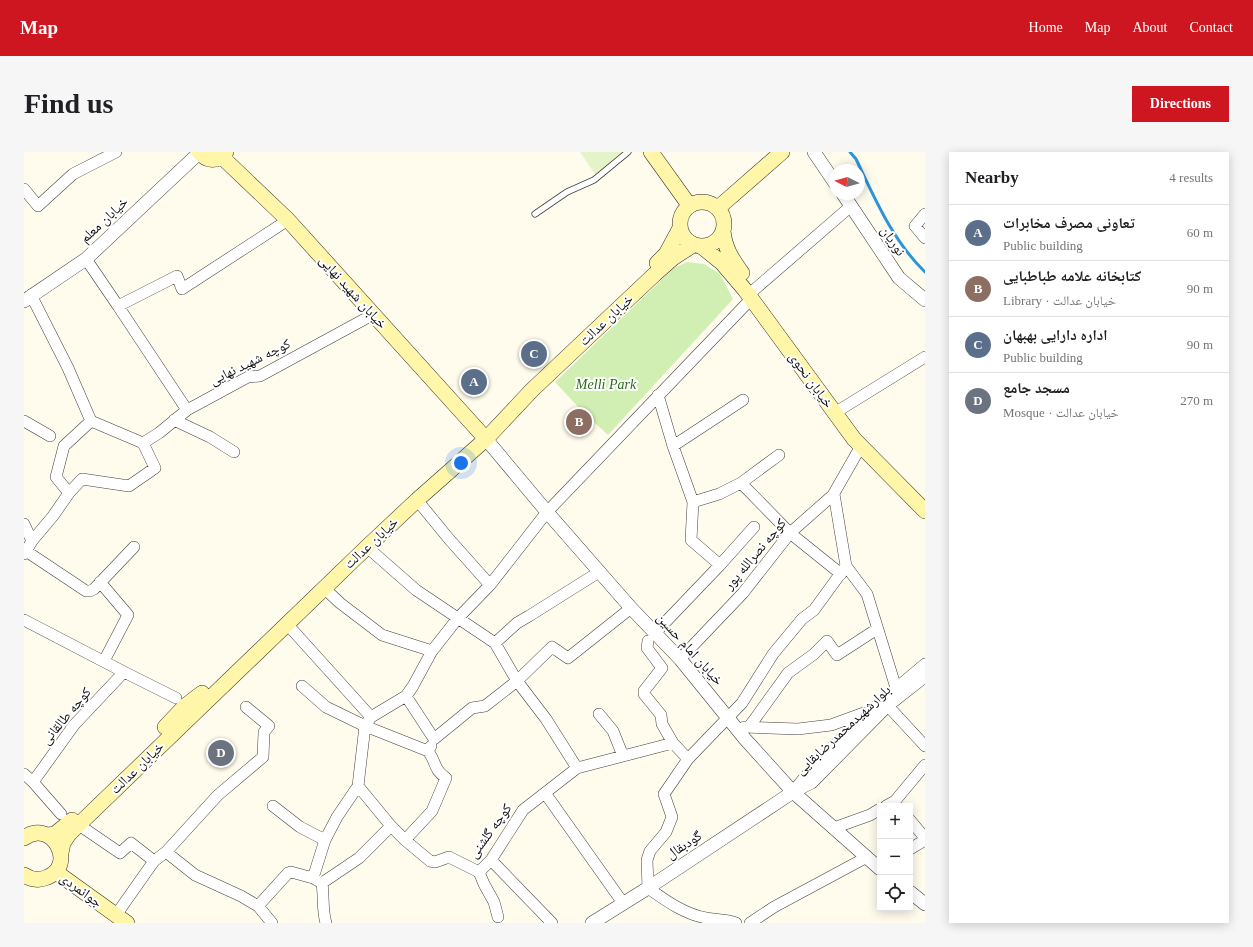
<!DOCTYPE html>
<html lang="en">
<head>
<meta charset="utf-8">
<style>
	body { margin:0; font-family:"Times New Roman","Noto Naskh Arabic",serif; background:#f6f6f6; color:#202124 }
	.controls { position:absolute; right:12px; bottom:12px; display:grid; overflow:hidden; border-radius:0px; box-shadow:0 2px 10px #0003 }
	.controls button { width:36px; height:36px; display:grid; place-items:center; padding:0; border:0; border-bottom:1px solid #e0e0e0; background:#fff; color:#202124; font:20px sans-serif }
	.compass { position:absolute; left:805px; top:12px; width:36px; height:36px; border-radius:50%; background:#fff; box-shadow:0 2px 10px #0003; rotate:276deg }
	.you { position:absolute; left:437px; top:311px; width:14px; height:14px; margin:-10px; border:3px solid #fff; border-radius:50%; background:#1a73e8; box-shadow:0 0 0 6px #1a73e833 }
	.badge { display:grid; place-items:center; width:26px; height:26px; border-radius:50%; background:#cd161f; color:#fff; font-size:13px; font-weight:700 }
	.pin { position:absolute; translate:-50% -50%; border:2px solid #fff; box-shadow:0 1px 4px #0006 }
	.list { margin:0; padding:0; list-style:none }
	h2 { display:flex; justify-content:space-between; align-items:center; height:52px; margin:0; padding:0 16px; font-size:17px }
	h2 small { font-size:13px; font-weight:400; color:#757577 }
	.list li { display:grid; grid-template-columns:26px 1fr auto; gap:12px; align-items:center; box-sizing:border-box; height:56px; padding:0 16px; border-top:1px solid #e0e0e0 }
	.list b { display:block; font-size:15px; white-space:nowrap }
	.list p { margin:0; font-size:13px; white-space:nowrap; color:#757577 }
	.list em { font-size:13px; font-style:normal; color:#757577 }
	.icon { flex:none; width:22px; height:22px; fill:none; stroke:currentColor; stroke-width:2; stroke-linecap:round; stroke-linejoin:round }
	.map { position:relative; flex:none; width:901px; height:771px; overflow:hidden; border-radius:0px }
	header { display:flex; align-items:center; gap:24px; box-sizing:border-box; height:56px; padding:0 20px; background:#cd161f; color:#fff }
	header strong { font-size:19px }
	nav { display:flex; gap:22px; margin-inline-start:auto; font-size:14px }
	.intro { display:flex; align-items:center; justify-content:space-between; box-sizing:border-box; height:96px; padding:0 24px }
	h1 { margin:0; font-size:28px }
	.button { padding:10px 18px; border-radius:0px; background:#cd161f; color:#fff; font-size:14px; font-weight:700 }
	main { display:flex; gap:24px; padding:0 24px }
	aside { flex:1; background:#fff; border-radius:0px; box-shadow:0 2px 10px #0003 }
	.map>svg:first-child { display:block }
	.green { fill:#d1eeb3 }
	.pitch { fill:#e4f4c6 }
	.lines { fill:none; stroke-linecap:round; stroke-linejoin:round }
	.stream { stroke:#2b95dc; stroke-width:3 }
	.service-casing { stroke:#404040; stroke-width:7 }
	.minor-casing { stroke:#404040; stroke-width:12 }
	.tertiary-casing { stroke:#404040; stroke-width:14 }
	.secondary-casing { stroke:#2f2f2f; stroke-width:16 }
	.service { stroke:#fff; stroke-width:5.5 }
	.minor { stroke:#fff; stroke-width:11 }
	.tertiary { stroke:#fff; stroke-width:13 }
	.secondary { stroke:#fff6a9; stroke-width:15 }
	.labels { text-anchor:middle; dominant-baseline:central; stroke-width:4; stroke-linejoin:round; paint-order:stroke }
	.street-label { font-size:14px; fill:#0d0d0d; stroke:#fff }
	.park-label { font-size:14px; font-style:italic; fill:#286c17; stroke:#fff }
</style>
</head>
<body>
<header>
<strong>Map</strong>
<nav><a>Home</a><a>Map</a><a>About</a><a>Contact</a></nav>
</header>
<div class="intro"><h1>Find us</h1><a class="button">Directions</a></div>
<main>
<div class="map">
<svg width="901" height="771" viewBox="0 0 901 771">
	<rect width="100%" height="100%" fill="#fffcee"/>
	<path class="green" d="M663 110 680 112 696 122 709 147 584 283 556 257 531 230 650 116Z"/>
	<path class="pitch" d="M556 0H598L599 2 571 22Z"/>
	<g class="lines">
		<path class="stream" d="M826 0 832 7C851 47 869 89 901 120"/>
		<g class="service-casing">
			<path id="service" d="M511 62 543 40 570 28 604 0"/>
		</g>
		<g class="minor-casing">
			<path id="minor" d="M0 37 14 54 49 22 92 0
				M901 62 891 74 901 86
				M62 107 94 154 153 124 158 137 264 68
				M730 138 827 54
				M94 154 163 258
				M634 243 649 294 669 350 667 388 696 413 730 375
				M817 257 901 205
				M150 268 186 285 210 300
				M0 269 26 284
				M119 291 135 281 163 258 224 225 236 224 350 162
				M649 294 719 248
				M755 303 717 331 766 381 817 422
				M45 341 32 325 40 294 67 269
				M810 342 822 414 843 442 872 536
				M393 348 425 387 466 433
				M669 350 695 342 717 331
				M0 372 8 389
				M343 395 392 438 471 491 493 529 522 567 553 616
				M2 399 62 439H66L70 437 110 395
				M0 402 8 389 29 364 45 341 58 327 105 334 131 316 119 291 67 269 44 216 7 143
				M76 430 104 463 80 509
				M300 436 316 451 358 483 408 499
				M0 468 100 520 50 573 9 630
				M263 472 347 565 341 574 334 634 367 674
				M631 481 696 413
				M624 489 623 496 638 516 620 539V542L637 563 638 572 649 591
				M471 491 493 471 505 464 575 420
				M656 507 719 441 766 381 809 343 837 294
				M100 520 152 546
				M278 534 302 555 341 574 404 599
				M382 544 410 587 448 556 461 554 493 529 528 495 544 506 607 456
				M864 554 901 594
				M575 562 589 579 599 604
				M347 565 382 544 389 534 408 499 434 466 466 433 523 360 728 146
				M720 575 774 577 807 573 840 561
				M725 575 764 521 790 502 803 489 813 503 853 477
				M664 607 640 642 648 665 642 680 626 699 623 708 624 736C641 748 660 762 682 766 692 768 703 767 712 771
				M0 622 9 630 37 662
				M769 640C779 626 790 615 801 603 832 570 866 541 901 512
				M770 640 788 631 864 554 901 525
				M521 641 599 751
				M249 654 276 675 301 688
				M862 654 871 649 901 613
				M886 668 901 686
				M55 673 96 701 107 691 130 709 142 700 171 723 217 744 234 754 264 721 267 720 289 726 298 731C300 745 298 758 302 771
				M810 676 846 663 856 657
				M381 688 408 659 422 626C409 617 413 611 404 599L407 594
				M886 697 901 688
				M142 700 194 643 239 605 240 580 245 574 222 555
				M467 708 528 771
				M455 720 460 732 470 750 474 765
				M289 726 301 688 313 665 334 634
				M298 731 335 706 367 674 381 688 406 709 411 710 425 705 455 720 467 708 499 658 553 616 649 591 664 607 718 551 749 502 778 467 790 458 822 414
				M234 754 248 771
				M92 763 130 709
				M726 771 750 755 843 705"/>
		</g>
		<g class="tertiary-casing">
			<path id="tertiary" d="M790 0 811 31
				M819 42 875 126 901 148
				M0 149 62 107 175 1
				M462 287 523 360 607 456 656 507 721 587 769 640 856 717
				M886 740 901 752
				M568 771 624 736 769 640"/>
		</g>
		<g class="secondary-casing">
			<path id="secondary" d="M175 0C183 10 194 10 202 0
				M627 0 665 53
				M198 5 264 68 462 287
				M656 72a22 22 0 1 1 44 0a22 22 0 1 1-44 0Z
				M694 56 758 0
				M699 79C701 97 708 107 718 121
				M677 94 698 111 721 138 830 287 901 359
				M633 111 642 102 656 76
				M141 575 161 554 178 541
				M24 683 31 682 48 668
				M0 686C28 665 55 715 21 726 14 729 6 727 0 723
				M37 701 39 691 45 682 343 395 393 348 462 287 508 238 631 122 649 106 669 93
				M32 720 103 771"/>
		</g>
		<use href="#service" class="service"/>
		<use href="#minor" class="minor"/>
		<use href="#tertiary" class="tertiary"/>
		<use href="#secondary" class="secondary"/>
	</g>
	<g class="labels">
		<g class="street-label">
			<text transform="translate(80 68) rotate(-43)">خیابان معلم</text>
			<text transform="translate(869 89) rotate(56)">نوریان</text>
			<text transform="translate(329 140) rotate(48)">خیابان شهید نهایی</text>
			<text transform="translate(582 168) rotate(-43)">خیابان عدالت</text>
			<text transform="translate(226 210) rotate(-26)">کوچه شهید نهایی</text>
			<text transform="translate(787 228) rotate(54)">خیابان نحوی</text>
			<text transform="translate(347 391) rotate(-43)">خیابان عدالت</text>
			<text transform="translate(731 402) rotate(-50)">کوچه نصرالله پور</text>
			<text transform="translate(666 497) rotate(48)">خیابان امام حسین</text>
			<text transform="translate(42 564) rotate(-50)">کوچه طالقانی</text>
			<text transform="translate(819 578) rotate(-43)">بلوارشهیدمحمدرضابقایی</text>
			<text transform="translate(113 616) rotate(-44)">خیابان عدالت</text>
			<text transform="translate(466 679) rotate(-54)">کوچه گلشنی</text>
			<text transform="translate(660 693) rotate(-33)">گودبقال</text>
			<text transform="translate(57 738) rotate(36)">جوانمردی</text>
		</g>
		<g class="park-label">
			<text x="582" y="232">Melli Park</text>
		</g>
	</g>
</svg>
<div class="controls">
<button>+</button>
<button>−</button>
<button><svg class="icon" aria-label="locate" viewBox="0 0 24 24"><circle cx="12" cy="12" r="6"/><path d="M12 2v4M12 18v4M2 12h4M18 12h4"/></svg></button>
</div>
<svg class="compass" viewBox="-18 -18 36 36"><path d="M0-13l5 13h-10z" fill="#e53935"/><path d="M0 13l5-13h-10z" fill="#757577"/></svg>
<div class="you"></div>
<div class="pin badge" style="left:450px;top:230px;background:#5c6f8a">A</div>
<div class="pin badge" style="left:555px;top:270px;background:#8d6e63">B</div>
<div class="pin badge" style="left:510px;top:202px;background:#5c6f8a">C</div>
<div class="pin badge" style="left:197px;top:601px;background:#6b7280">D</div>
</div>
<aside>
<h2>Nearby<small>4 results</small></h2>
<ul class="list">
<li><span class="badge" style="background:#5c6f8a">A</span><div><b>تعاونی مصرف مخابرات</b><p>Public building</p></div><em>60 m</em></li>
<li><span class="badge" style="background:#8d6e63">B</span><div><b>کتابخانه علامه طباطبایی</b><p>Library · خیابان عدالت</p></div><em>90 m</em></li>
<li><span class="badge" style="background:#5c6f8a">C</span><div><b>اداره دارایی بهبهان</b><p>Public building</p></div><em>90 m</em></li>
<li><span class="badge" style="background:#6b7280">D</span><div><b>مسجد جامع</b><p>Mosque · خیابان عدالت</p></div><em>270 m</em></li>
</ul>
</aside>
</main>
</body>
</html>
